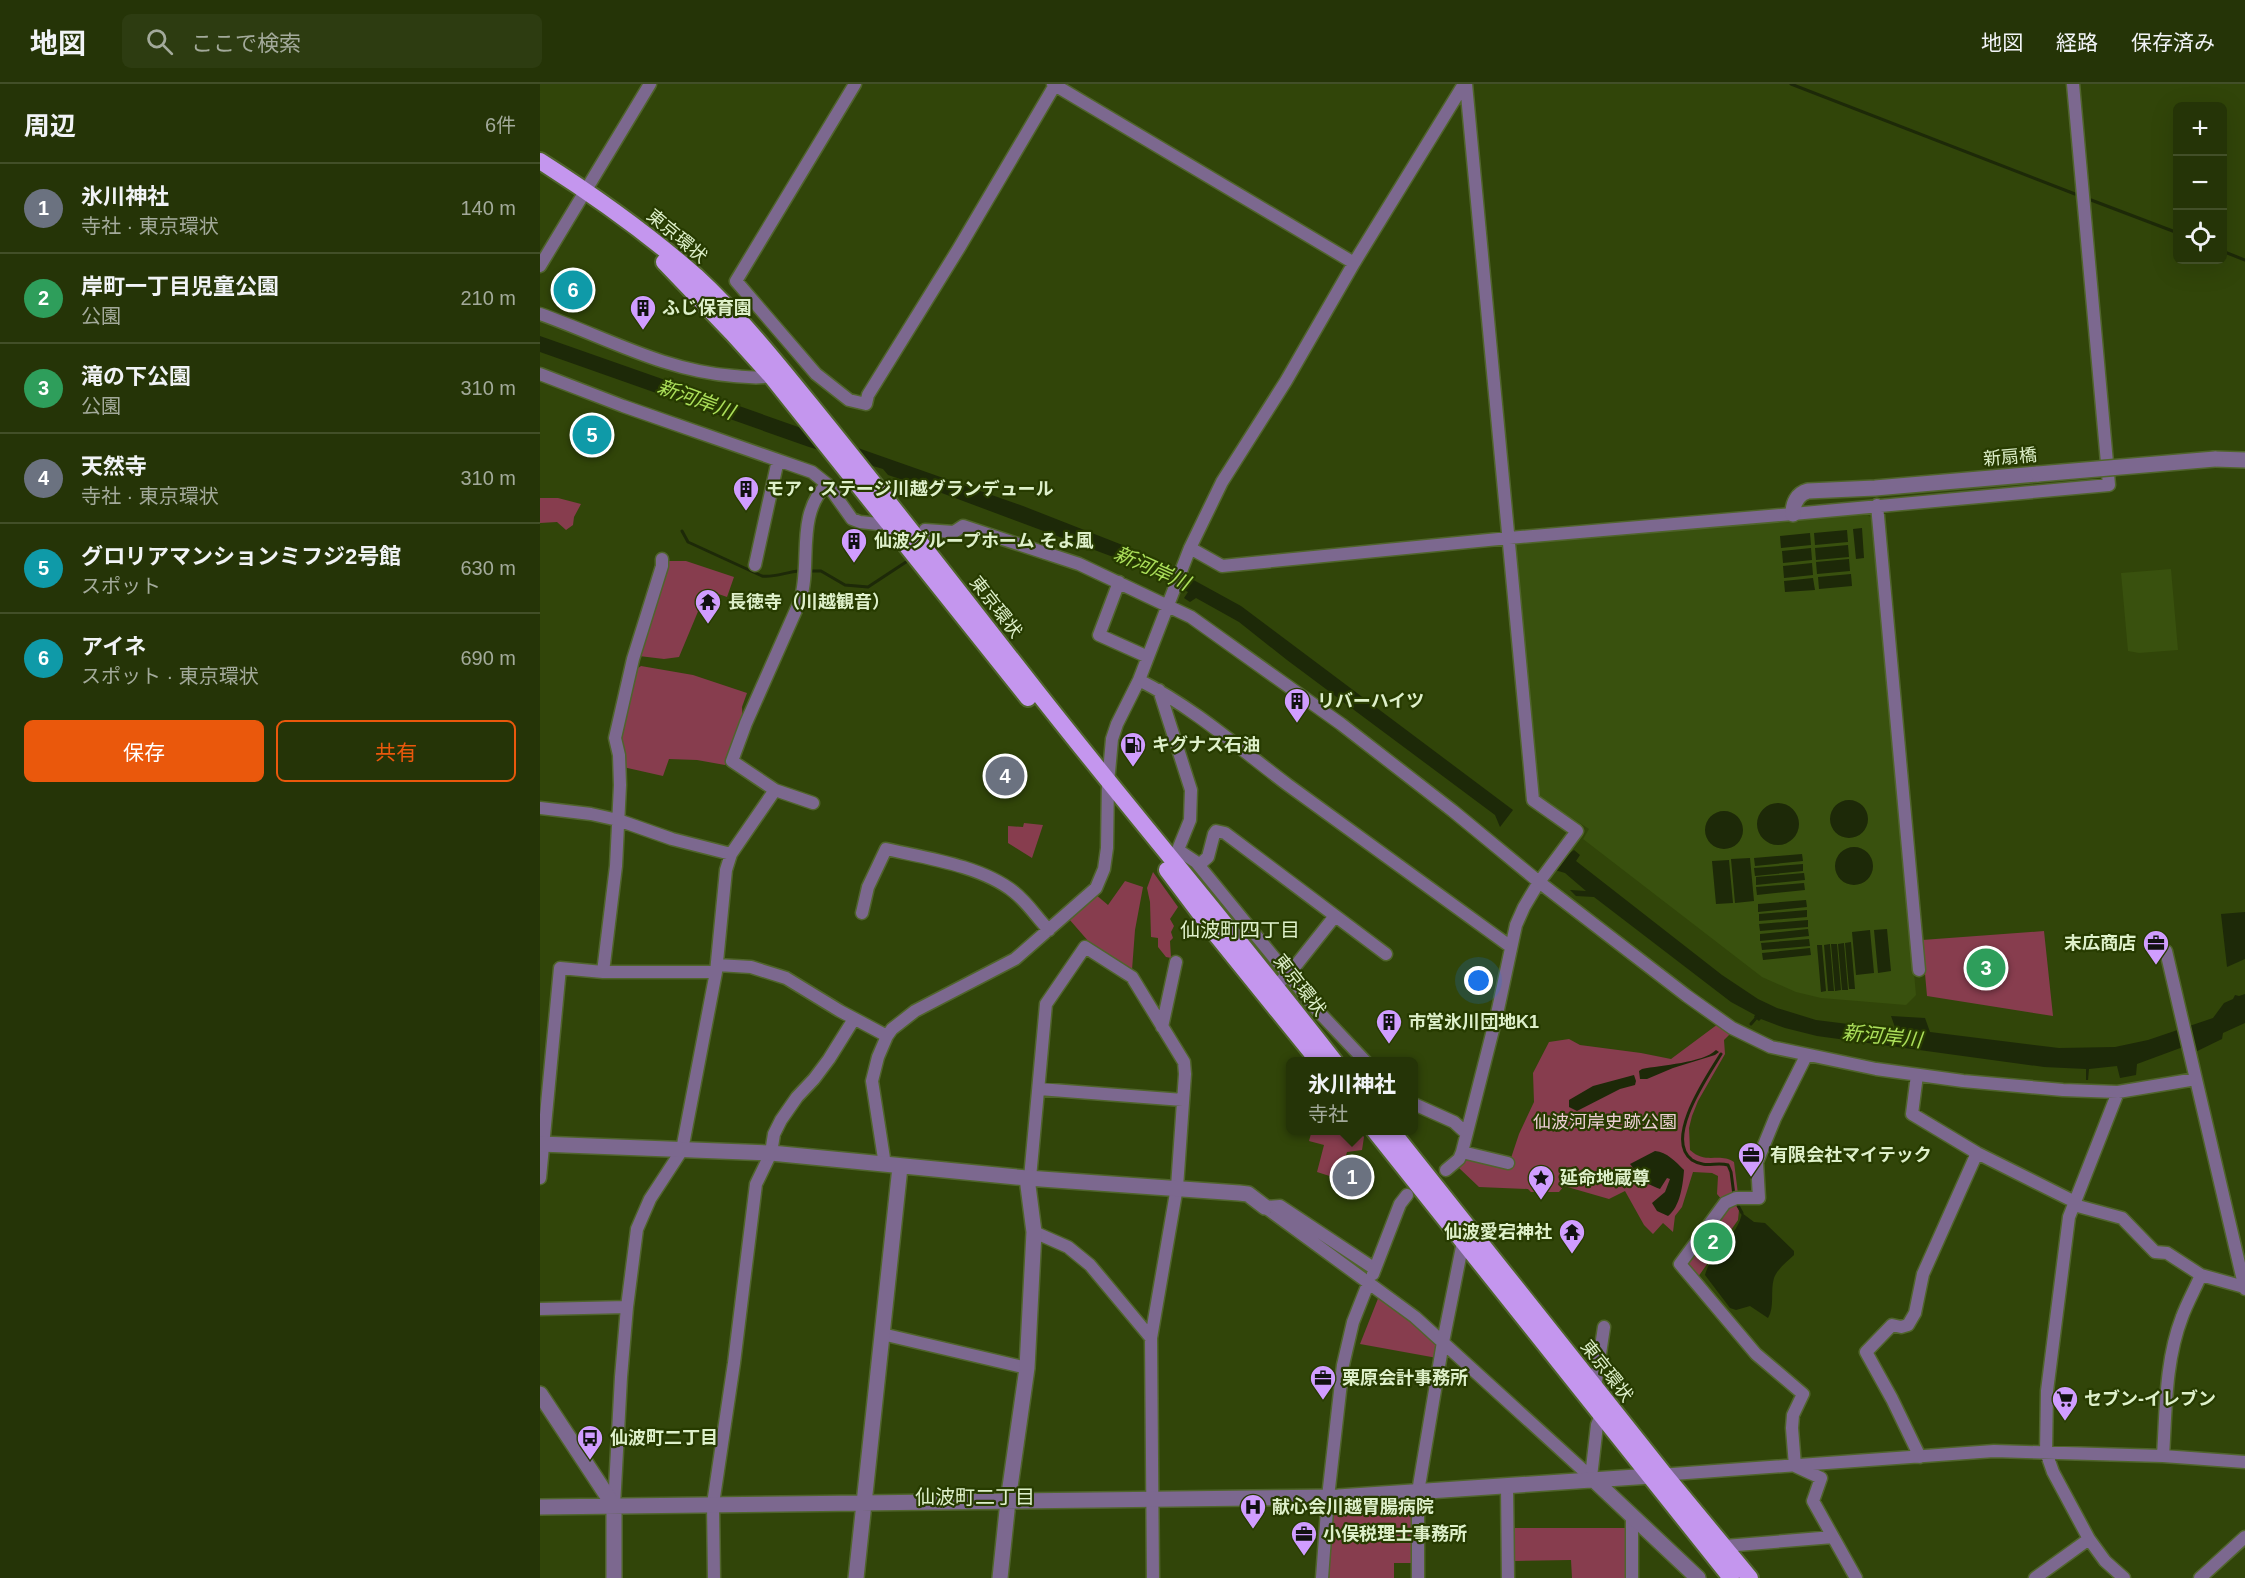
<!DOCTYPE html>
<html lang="ja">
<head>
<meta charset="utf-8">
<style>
	body { margin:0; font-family:Arial,"Noto Sans JP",sans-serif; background:#2d3c11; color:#f1f3f6 }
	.controls { position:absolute; right:18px; top:18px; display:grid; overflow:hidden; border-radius:9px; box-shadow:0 6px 24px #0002 }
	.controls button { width:54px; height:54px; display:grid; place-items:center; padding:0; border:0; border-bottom:2px solid #424f28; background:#253407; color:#f1f3f6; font:30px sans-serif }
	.you { position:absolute; left:939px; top:897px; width:21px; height:21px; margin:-15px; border:4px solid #fff; border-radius:50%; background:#1a73e8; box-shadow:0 0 0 9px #1a73e833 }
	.badge { display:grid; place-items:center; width:39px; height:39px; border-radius:50%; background:#ea580c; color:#fff; font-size:20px; font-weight:700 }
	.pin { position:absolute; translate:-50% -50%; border:3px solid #fff; box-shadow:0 2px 6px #0006 }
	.popup { position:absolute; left:746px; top:973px; width:132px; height:78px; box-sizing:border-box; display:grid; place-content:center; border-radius:9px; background:#253407; filter:drop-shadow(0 2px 4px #0005); font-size:20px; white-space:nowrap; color:#a3aa9b }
	.popup b { font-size:22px; color:#f1f3f6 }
	.popup::after { content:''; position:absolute; left:50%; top:100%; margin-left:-12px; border:12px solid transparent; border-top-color:#253407 }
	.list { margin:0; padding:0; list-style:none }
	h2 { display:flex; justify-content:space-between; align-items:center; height:78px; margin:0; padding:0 24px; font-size:26px }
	h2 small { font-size:20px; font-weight:400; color:#a3aa9b }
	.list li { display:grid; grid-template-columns:39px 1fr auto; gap:18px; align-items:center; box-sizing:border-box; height:90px; padding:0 24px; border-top:2px solid #424f28 }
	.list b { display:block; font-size:22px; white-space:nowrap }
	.list p { margin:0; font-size:20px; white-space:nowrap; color:#a3aa9b }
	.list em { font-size:20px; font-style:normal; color:#a3aa9b }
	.actions { display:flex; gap:12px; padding:18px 24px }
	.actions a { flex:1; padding:14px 0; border:2px solid #ea580c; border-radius:9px; text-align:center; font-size:21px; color:#ea580c }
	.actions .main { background:#ea580c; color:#fff }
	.icon { flex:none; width:33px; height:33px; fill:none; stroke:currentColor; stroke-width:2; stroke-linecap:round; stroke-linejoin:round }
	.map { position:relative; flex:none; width:1705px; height:1494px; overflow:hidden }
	header { display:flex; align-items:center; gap:36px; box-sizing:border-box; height:84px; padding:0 30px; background:#253407; border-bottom:2px solid #424f28 }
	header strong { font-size:28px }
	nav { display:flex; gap:33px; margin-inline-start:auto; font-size:21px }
	.search { width:420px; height:54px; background:#2d3c11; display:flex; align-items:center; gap:15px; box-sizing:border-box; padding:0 21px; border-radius:9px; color:#a3aa9b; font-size:22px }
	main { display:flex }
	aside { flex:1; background:#253407 }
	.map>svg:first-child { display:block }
	.built { fill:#39510e }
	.green { fill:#873d4e }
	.water { fill:#1d2908 }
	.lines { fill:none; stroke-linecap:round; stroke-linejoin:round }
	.stream { stroke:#1d2908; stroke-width:3 }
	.minor-casing { stroke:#50642c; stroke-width:15 }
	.tertiary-casing { stroke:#50642c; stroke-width:18 }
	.trunk-casing { stroke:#50642c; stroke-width:20 }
	.minor { stroke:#7c688f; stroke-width:12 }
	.tertiary { stroke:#7c688f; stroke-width:15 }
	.trunk { stroke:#c496ee; stroke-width:16 }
	.tertiary-bridge-casing { stroke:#50642c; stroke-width:18; stroke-linecap:butt }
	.tertiary-bridge { stroke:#7c688f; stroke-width:15 }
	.labels { text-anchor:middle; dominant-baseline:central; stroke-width:4.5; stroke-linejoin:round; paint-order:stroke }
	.street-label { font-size:18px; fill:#def0ca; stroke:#273b00 }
	.poi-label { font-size:18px; font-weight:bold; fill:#def0ca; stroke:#273b00; text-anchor:start }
	.park-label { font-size:18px; fill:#ecced3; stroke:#273b00 }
	.water-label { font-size:20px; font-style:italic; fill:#ace05a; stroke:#273b00 }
	.neighbourhood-label { font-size:20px; fill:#def0ca; stroke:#273b00 }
</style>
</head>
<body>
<header>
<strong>地図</strong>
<div class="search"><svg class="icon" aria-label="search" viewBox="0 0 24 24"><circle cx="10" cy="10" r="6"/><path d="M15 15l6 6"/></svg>ここで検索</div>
<nav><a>地図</a><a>経路</a><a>保存済み</a></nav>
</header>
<main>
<aside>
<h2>周辺<small>6件</small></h2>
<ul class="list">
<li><span class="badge" style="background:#6b7280">1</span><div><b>氷川神社</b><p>寺社 · 東京環状</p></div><em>140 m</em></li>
<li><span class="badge" style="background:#2e9e5b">2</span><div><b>岸町一丁目児童公園</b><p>公園</p></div><em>210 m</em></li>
<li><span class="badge" style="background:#2e9e5b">3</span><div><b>滝の下公園</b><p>公園</p></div><em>310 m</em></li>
<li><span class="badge" style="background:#6b7280">4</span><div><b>天然寺</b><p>寺社 · 東京環状</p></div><em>310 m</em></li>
<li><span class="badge" style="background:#0f9aa8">5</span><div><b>グロリアマンションミフジ2号館</b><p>スポット</p></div><em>630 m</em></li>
<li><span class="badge" style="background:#0f9aa8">6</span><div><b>アイネ</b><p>スポット · 東京環状</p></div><em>690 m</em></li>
</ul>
<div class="actions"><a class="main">保存</a><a>共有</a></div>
</aside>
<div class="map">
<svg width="1705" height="1494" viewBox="0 0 1705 1494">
	<rect width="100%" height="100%" fill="#314509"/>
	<path class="built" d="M1322 427 1333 435 1353 646 1376 911 1366 921 1281 914 1256 908 1222 893 1043 755 1049 745 997 712 974 459 1094 451Z
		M1631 485 1638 566 1599 569 1588 567 1581 489Z"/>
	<path class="green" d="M0 414H18L41 420 34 433 33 441 26 446 17 438 0 439Z
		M128 477H146L194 493 187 513 167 506 139 573 124 575 99 572Z
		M101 582 153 591 207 609 202 623 203 641 185 681 157 676 129 675 123 692 83 683 80 653 95 586Z
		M484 739 503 741 492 774 468 759V742L483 743Z
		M613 788 638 823 630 835 634 842 631 848 633 854 630 857 631 874 626 873 618 863V854L611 853 610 818 607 804Z
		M585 797 603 803 595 846 592 886 556 866 529 835 555 810 568 821Z
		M1504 847 1513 932 1387 912 1382 856Z
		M1178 940 1191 949 1184 956 1185 970 1158 1017 1152 1032 1149 1044 1150 1066C1166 1081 1179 1068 1194 1078L1198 1110H1189L1182 1116 1177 1110 1178 1092 1172 1089 1153 1088 1142 1123 1135 1132 1133 1148 1123 1139 1113 1150 1104 1141 1085 1107 1069 1115 1024 1102 1019 1108H991L988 1105 939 1103 919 1084 924 1075 928 1063 971 1074 979 1050 994 1018 993 989 1009 958 1029 955 1040 961 1101 969 1131 975Z
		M772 1046 819 1047 824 1053 822 1066 807 1068 799 1095 777 1088 784 1061 769 1057Z
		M1195 1119 1199 1126 1198 1136 1158 1193 1148 1179 1186 1124Z
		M839 1212 899 1261 897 1274 820 1260Z
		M873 1414 874 1479H854V1494H789L794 1425 799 1419Z
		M973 1444H1088V1494H1032L1031 1476 973 1477Z"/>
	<path class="water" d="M0 252 483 422 608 471 701 522 973 726 960 743 955 731 747 576 699 538 656 514 650 518 644 514 648 508 592 480 399 408 348 391 343 385 269 363 0 268Z
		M1322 444 1324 474 1316 475 1313 445Z
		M1307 446 1308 458 1275 461 1274 449Z
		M1270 449 1271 461 1241 464 1240 452Z
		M1308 461 1309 473 1276 476 1275 464Z
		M1271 464 1272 476 1243 479 1242 467Z
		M1309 475 1310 487 1277 490 1276 478Z
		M1272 479 1273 491 1244 494 1243 482Z
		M1311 490 1312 502 1279 505 1278 493Z
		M1273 494 1275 506 1245 508 1244 497Z
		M1290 735a19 19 0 1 1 38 0a19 19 0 1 1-38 0Z
		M1217 740a21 21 0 1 1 42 0a21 21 0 1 1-42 0Z
		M1165 746a19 19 0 1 1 38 0a19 19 0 1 1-38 0Z
		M1295 782a19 19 0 1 1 38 0a19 19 0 1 1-38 0Z
		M1034 766 1040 771 1036 777 1182 891 1218 915 1237 924 1276 936 1356 946 1351 932 1385 934 1390 948 1519 964 1575 963 1608 956 1673 934 1684 919 1693 915 1695 911 1699 912 1705 910V939L1683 949 1682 955 1645 973 1643 963 1597 980 1596 991 1580 994 1577 982 1549 985 1548 996H1546V985L1504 983 1277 952 1245 944 1221 935 1219 937 1214 933 1215 931 1191 918 1054 813 1036 812 1030 806 1046 807 1025 789 1015 786 1026 772Z
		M1262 770 1263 777 1215 782 1214 774Z
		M1210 774 1214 817 1195 819 1191 775Z
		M1189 776 1193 819 1176 820 1172 777Z
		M1263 780V787L1215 792 1214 784Z
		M1264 789 1265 796 1216 801V793Z
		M1264 799 1265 806 1217 811 1216 803Z
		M1266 816 1267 823 1218 828V820Z
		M1267 826V833L1219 837V830Z
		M1705 828V875L1687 883 1681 830Z
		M1268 836V843L1220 847 1219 840Z
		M1268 845 1269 852 1220 857V850Z
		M1347 845 1351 887 1338 889 1334 846Z
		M1330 846 1334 889 1316 891 1312 848Z
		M1269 855 1270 862 1222 866 1221 859Z
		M1311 858 1315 905H1309L1305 859Z
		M1304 859 1308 906H1302L1298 860Z
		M1290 860 1294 907H1288L1284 861Z
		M1291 860H1297L1301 906 1295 907Z
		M1277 861H1282L1286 907 1281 908Z
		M1270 864 1271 871 1223 876 1222 869Z
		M1176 966 1179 968 1175 971 1133 984 1107 995H1100L1099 987 1102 985C1121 981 1163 979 1176 966Z
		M1094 991 1096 997 1095 1001 1080 1005 1037 1027 1029 1023V1016L1053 1002Z
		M1115 1067C1127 1068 1136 1078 1144 1086 1143 1101 1140 1123 1128 1132L1117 1127 1112 1119 1125 1108 1130 1095 1127 1094 1120 1105C1098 1096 1104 1097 1090 1080Z
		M1202 1129 1214 1138 1225 1139 1254 1167V1171C1247 1178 1238 1184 1234 1194 1230 1207 1235 1223 1228 1234L1210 1222 1196 1226 1190 1224 1165 1191C1171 1168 1198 1152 1202 1129Z"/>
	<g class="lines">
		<path class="stream" d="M1251 0 1535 110
			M1551 116 1638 149
			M1682 167 1705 176
			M142 447 148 458 222 492C232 494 247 488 259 487
			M268 487H281L305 501 328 503 366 478
			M1211 940 1217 933
			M1181 970C1169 990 1123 1055 1152 1076 1166 1085 1176 1077 1188 1081L1191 1088 1194 1111
			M1196 1118 1202 1129"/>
		<g class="minor-casing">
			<path id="minor" d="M315 0 196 197 276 290 309 316 326 320 328 311 419 164 515 1
				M513 0 814 179
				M0 182 110 0
				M0 230C65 253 124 287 194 292 207 293 218 295 231 292
				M0 290 83 322 272 388 287 400 312 435 320 438 338 440
				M1337 421 1379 886
				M385 446 414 448 423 442 539 480 651 533 801 640 913 727 999 798 1147 912 1192 944 1231 963 1336 985 1423 997 1523 1006 1578 1008 1656 995
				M650 464 682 482 969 454 1253 430 1569 401 1533 0
				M215 481 238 376
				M579 498 559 551 608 573
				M599 596C654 624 699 664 748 701 822 755 897 809 971 863
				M619 606 651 706 650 736 635 773
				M273 719 235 706 192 677 206 639 260 517C272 480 255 431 287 400
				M0 724 51 730 78 736 132 755 191 770 186 786 176 888 142 1066 110 1115 97 1145 87 1223 81 1293 74 1422
				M638 766 656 778 777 926 826 978
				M191 770 235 706
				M659 781 668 773 674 750 676 747 685 749 846 870
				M322 829 328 803 346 765C386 774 442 782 474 808 488 819 497 834 509 846
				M1626 867 1705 1205
				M177 881 211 883 246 894 300 927 347 952
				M63 888 76 782 80 701 79 671 75 654 93 575 122 482V475
				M736 901 749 890 795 832
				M622 943 636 878
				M1266 972 1235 1034 1217 1078 1219 1114H1196L1185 1119 1140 1180 1216 1270 1263 1310 1253 1331 1252 1344 1255 1382 1281 1394 1273 1417 1316 1494
				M1377 991 1372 1030 1437 1069 1535 1118
				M499 1005 643 1016
				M1578 1008 1529 1133 1507 1307 1506 1368 1513 1388 1549 1455 1565 1477 1584 1494
				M874 1020 914 1038 926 1049
				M922 1068 968 1079
				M345 1081 332 997 338 973 347 952 352 945 375 927 475 875 556 804 564 785 567 764 568 699 572 655 577 640 599 596 650 464 682 398 746 297 814 179 924 0
				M906 1086 919 1075 922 1068 957 930 976 841 984 823 999 798 1037 747 993 716 926 0
				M0 1094 20 884 63 888H176
				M490 1094 506 920 545 863 592 893 644 978 645 990 637 1103 611 1254 613 1494
				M1534 1121 1582 1134 1615 1168 1627 1169 1661 1191 1704 1203
				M725 1123 875 1233 1054 1396
				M725 1123 740 1122 835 1185
				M494 1148 528 1163 550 1181 611 1254
				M833 1190 860 1120 867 1111
				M0 1225 87 1223
				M342 1250 487 1284
				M1055 1303 1064 1243
				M1623 1372C1626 1326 1625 1277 1642 1233 1647 1219 1655 1205 1661 1191
				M1380 1373 1352 1315 1326 1268 1352 1241 1361 1243 1368 1241 1375 1229 1383 1190 1437 1069
				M1119 1391 1454 1367 1623 1372 1705 1378
				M1051 1393 1057 1341 1061 1331
				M967 1402 968 1494
				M1092 1432V1494
				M1185 1462 1293 1453
				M174 1494 173 1420 194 1279 216 1100 231 1069 234 1050 241 1036 257 1013 274 995 289 975 314 935
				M782 1494 788 1413 803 1281 813 1238 826 1205
				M878 1494V1408L903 1258 923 1158
				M1495 1494 1549 1455
				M1660 1494 1705 1453"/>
		</g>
		<g class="tertiary-casing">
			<path id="tertiary" d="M1675 375 1705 376
				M1253 430C1253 419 1257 410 1268 407L1335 404 1498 390
				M0 1060 231 1069 487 1094 699 1109 708 1110 725 1123
				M0 1310 74 1422V1494
				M1054 1396 1158 1494
				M0 1423 798 1413 1111 1392
				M316 1494 360 1083
				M460 1494 468 1417 487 1284 494 1148 487 1094"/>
		</g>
		<g class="trunk-casing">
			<path id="trunk" d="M0 77C55 112 107 149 156 192 208 240 251 297 296 352 362 434 426 517 491 600 590 727 696 850 795 978
				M124 178 192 249 231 292 488 614
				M627 786 673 847 779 978
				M834 1046 1191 1494
				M851 1046 1125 1391 1210 1494"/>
		</g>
		<use href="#minor" class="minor"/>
		<use href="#tertiary" class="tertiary"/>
		<use href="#trunk" class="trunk"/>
		<g class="tertiary-bridge-casing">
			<path id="tertiary-bridge" d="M1498 390 1675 375"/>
		</g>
		<use href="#tertiary-bridge" class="tertiary-bridge"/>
	</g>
	<defs>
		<g id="building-pin" transform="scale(1.35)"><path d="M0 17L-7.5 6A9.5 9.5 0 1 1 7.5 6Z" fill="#d09dff" stroke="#273b00"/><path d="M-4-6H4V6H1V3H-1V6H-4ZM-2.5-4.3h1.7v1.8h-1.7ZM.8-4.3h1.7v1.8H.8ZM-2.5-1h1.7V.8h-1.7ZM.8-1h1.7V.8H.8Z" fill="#111"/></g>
		<g id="temple-pin" transform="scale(1.35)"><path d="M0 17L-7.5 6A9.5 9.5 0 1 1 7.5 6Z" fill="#d09dff" stroke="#273b00"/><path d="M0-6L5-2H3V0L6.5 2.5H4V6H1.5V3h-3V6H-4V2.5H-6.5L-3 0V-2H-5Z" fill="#111"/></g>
		<g id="fuel-pin" transform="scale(1.35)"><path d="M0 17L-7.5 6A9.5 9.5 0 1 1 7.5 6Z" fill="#d09dff" stroke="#273b00"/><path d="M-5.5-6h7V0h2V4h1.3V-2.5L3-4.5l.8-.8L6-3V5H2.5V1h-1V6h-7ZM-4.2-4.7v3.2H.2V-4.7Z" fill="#111"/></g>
		<g id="office-pin" transform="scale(1.35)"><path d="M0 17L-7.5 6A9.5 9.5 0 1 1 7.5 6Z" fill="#d09dff" stroke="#273b00"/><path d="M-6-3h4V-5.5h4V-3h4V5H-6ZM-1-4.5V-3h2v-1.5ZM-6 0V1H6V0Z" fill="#111"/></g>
		<g id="sight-pin" transform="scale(1.35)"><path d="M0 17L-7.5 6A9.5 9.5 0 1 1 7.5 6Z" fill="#d09dff" stroke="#273b00"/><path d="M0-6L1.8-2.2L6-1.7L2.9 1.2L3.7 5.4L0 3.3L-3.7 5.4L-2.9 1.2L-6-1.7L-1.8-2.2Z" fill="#111"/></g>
		<g id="supermarket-pin" transform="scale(1.35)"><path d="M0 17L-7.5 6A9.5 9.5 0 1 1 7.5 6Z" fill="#d09dff" stroke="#273b00"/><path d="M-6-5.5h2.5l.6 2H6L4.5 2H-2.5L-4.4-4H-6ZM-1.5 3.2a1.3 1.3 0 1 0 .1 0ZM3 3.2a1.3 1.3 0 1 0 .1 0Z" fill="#111"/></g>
		<g id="bus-pin" transform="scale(1.35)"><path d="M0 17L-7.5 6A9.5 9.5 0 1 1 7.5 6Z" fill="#d09dff" stroke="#273b00"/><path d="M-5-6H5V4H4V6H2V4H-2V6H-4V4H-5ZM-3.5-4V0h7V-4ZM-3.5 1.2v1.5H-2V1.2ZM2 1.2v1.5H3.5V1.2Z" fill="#111"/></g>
		<g id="hospital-pin" transform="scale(1.35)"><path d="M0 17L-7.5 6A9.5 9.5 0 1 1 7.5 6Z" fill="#d09dff" stroke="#273b00"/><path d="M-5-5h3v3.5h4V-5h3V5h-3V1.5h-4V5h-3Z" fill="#111"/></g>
	</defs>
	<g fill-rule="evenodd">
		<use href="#building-pin" x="103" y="224"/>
		<use href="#building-pin" x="206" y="405"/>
		<use href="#building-pin" x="314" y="457"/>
		<use href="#temple-pin" x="168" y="518"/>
		<use href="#building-pin" x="757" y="617"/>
		<use href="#fuel-pin" x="593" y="661"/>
		<use href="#office-pin" x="1616" y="859"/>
		<use href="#building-pin" x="849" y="938"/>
		<use href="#office-pin" x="1211" y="1071"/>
		<use href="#sight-pin" x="1001" y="1094"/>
		<use href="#temple-pin" x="1032" y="1148"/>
		<use href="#office-pin" x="783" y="1294"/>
		<use href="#supermarket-pin" x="1525" y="1315"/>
		<use href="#bus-pin" x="50" y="1354"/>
		<use href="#hospital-pin" x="713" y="1423"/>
		<use href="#office-pin" x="764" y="1450"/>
	</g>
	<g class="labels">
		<g class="street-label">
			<text transform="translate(137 152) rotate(40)">東京環状</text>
			<text transform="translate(1470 373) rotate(-5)">新扇橋</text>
			<text transform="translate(456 523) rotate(52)">東京環状</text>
			<text transform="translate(760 901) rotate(52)">東京環状</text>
			<text transform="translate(1067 1287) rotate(52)">東京環状</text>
		</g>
		<g class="poi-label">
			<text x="122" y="224">ふじ保育園</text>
			<text x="226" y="405">モア・ステージ川越グランデュール</text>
			<text x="334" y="457">仙波グループホーム そよ風</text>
			<text x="188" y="518">長徳寺（川越観音）</text>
			<text x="777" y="617">リバーハイツ</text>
			<text x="612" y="661">キグナス石油</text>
			<text x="1596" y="859" text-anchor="end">末広商店</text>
			<text x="868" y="938">市営氷川団地K1</text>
			<text x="1230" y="1071">有限会社マイテック</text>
			<text x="1020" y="1094">延命地蔵尊</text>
			<text x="1012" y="1148" text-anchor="end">仙波愛宕神社</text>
			<text x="802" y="1294">栗原会計事務所</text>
			<text x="1544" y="1315">セブン-イレブン</text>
			<text x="70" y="1354">仙波町二丁目</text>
			<text x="732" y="1423">献心会川越胃腸病院</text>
			<text x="783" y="1450">小俣税理士事務所</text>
		</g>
		<g class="park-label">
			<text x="1065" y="1038">仙波河岸史跡公園</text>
		</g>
		<g class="water-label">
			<text transform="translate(156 315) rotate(20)">新河岸川</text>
			<text transform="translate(612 484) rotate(24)">新河岸川</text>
			<text transform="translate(1342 952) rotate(6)">新河岸川</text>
		</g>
		<g class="neighbourhood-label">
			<text x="700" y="846">仙波町四丁目</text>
			<text x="435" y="1413">仙波町二丁目</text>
		</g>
	</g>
</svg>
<div class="controls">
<button>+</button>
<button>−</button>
<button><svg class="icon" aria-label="locate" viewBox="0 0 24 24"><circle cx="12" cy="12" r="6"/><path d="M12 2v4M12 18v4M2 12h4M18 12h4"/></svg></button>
</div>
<div class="you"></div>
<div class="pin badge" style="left:812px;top:1093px;background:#6b7280">1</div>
<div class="popup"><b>氷川神社</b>寺社</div>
<div class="pin badge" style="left:1173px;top:1158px;background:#2e9e5b">2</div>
<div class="pin badge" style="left:1446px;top:884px;background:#2e9e5b">3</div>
<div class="pin badge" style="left:465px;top:692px;background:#6b7280">4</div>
<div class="pin badge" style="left:52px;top:351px;background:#0f9aa8">5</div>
<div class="pin badge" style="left:33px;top:206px;background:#0f9aa8">6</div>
</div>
</main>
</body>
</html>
